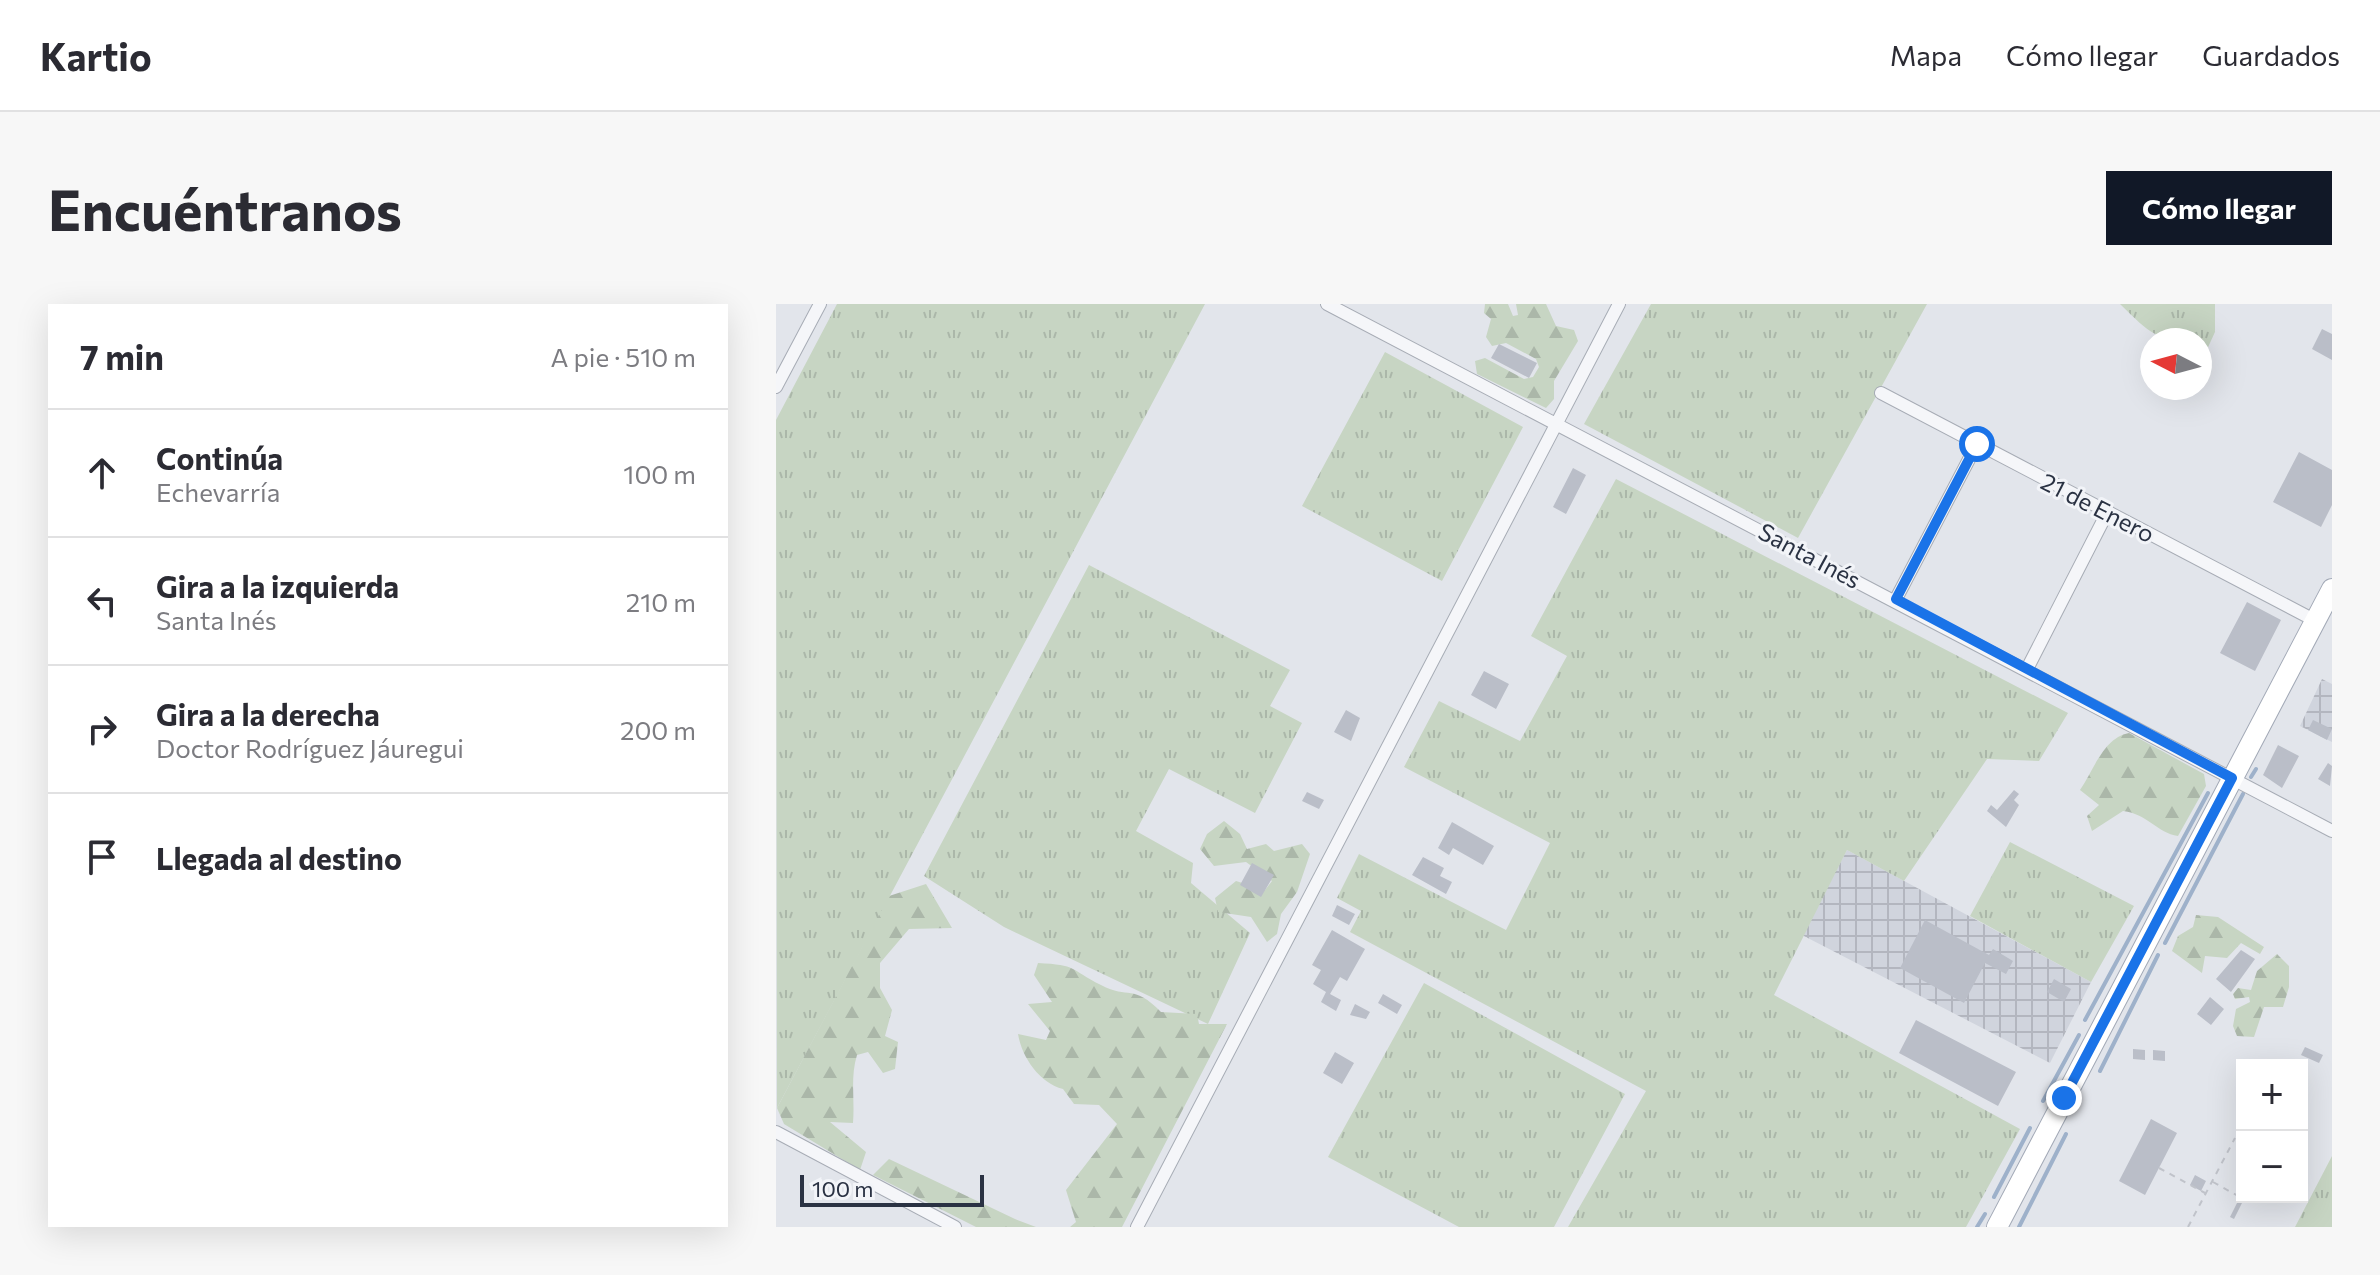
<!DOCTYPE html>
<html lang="es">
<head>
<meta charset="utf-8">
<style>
	body { margin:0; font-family:Commissioner,sans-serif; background:#f7f7f7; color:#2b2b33 }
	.controls { position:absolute; right:24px; bottom:24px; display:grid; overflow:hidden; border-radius:0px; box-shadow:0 8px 32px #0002 }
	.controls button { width:72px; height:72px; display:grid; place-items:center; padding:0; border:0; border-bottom:2px solid #e1e1e2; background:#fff; color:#2b2b33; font:40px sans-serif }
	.compass { position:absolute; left:1364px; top:24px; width:72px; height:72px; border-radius:50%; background:#fff; box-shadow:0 8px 32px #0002; rotate:276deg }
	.scale { position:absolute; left:24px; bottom:20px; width:184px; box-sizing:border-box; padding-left:8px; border:4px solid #2a3243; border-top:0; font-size:22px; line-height:28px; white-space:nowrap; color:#2a3243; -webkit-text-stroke:6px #f2f4f8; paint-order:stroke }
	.stop { position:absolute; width:24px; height:24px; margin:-18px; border:6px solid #1a73e8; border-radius:50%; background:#fff }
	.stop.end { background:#1a73e8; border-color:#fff; box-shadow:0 2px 8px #0008 }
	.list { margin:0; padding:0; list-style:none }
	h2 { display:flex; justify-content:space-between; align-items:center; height:104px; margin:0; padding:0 32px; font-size:34px }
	h2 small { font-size:26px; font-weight:400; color:#7c7c81 }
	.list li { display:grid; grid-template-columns:52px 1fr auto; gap:24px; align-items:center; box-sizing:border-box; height:128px; padding:0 32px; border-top:2px solid #e1e1e2 }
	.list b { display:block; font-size:30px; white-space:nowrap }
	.list p { margin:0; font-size:26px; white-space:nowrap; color:#7c7c81 }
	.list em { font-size:26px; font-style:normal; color:#7c7c81 }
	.icon { flex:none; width:44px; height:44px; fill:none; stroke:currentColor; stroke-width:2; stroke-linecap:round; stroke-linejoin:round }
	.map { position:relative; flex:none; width:1556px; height:923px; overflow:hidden; border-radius:0px }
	header { display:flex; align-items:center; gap:48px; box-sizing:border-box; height:112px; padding:0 40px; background:#fff; border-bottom:2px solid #e1e1e2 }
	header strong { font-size:38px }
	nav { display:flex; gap:44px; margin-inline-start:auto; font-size:28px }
	.intro { display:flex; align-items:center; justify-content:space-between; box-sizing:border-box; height:192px; padding:0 48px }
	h1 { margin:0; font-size:56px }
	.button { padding:20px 36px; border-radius:0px; background:#111827; color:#fff; font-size:28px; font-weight:700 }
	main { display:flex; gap:48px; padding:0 48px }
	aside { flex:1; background:#fff; border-radius:0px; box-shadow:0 8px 32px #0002 }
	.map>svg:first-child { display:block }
	.industrial { fill:url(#industrial-grid) }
	.grass { fill:url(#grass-tufts) }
	.forest { fill:url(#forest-firs) }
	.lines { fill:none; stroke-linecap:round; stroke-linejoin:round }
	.stream { stroke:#9eb1ca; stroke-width:4 }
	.building { fill:#babec8 }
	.minor-casing { stroke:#a7acb5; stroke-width:14 }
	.primary-casing { stroke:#a2a9b6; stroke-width:22 }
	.path { stroke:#c0c3ca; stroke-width:2; stroke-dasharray:6 6; stroke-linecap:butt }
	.minor { stroke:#f5f6f9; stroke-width:12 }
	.primary { stroke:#fff; stroke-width:20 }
	.route { stroke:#1a73e8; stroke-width:10 }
	.labels { text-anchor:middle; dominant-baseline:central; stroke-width:6; stroke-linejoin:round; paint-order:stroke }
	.street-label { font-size:24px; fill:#2a3243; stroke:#f2f4f8 }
</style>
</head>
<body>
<header>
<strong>Kartio</strong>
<nav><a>Mapa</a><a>Cómo llegar</a><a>Guardados</a></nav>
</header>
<div class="intro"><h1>Encuéntranos</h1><a class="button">Cómo llegar</a></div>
<main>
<aside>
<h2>7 min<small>A pie · 510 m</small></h2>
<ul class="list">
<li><svg class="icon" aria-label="ahead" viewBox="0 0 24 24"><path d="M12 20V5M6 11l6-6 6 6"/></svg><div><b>Continúa</b><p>Echevarría</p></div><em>100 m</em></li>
<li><svg class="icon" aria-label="left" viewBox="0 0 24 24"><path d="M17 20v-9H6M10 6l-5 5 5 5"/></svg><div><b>Gira a la izquierda</b><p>Santa Inés</p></div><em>210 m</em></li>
<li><svg class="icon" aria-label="right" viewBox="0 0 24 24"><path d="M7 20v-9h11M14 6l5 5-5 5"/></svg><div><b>Gira a la derecha</b><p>Doctor Rodríguez Jáuregui</p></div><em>200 m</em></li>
<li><svg class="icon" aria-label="arrive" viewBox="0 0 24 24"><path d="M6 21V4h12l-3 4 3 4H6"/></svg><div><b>Llegada al destino</b></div></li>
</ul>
</aside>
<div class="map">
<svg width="1556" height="923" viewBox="0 0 1556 923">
	<defs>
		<pattern id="industrial-grid" width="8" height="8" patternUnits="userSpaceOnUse" patternTransform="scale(2)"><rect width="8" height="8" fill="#d0d4dd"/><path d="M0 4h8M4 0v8" fill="none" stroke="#b3b6bf"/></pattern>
		<pattern id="grass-tufts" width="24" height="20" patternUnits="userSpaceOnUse" patternTransform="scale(2)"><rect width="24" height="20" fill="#c7d5c3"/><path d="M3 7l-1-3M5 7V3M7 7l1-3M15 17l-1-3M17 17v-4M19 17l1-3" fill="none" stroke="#abb7a9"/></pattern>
		<pattern id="forest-firs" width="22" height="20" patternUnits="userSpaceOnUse" patternTransform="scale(2)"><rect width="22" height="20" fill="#c7d5c3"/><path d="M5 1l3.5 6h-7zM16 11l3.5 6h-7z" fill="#abb7a9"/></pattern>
	</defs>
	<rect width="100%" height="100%" fill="#e2e5eb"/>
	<path class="industrial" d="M1546 375 1556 380V438L1524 422Z
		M1071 546 1315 678 1274 759 1026 631Z"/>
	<path class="grass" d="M61 0H429L1 804 0 116Z
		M875 0H1151L1022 234 808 120Z
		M1344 0H1439V28L1428 52 1424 50V36C1378 36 1376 31 1344 0Z
		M609 48 747 123 666 277 526 202Z
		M840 175 1292 409 1263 457 1211 455 1128 577 1071 546 998 691 1244 825 1190 923H792L870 787 574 628 585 607 561 594 583 550 730 626 774 539 628 463 663 397 744 437 791 352 755 332Z
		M313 261 514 366 494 402 526 419 479 509 393 465 360 527 417 559 415 579 474 629 432 720 228 623 148 572Z
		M1234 538 1358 602 1315 678 1194 612Z
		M648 679 849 790 778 923H683L552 853Z
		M1556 852V923H1519Z"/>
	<path class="forest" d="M709 0H732L737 12 742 11 740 0H770L780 22 798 26 802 37 778 77V95L770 104 701 70 699 57 709 54 748 75 757 73 763 63 760 55 730 39 716 42 710 33 715 15 708 9Z
		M1353 429 1428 470 1430 482 1402 532C1381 529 1372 510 1347 507L1316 527 1311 512 1323 501 1304 486C1318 466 1327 434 1353 429Z
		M448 517 464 530 471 545 490 540 498 547 526 540 534 550 521 588 505 610 501 630 491 638 475 613 442 608 439 594 460 577 489 586 496 577 470 558 438 562 424 545 431 530Z
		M150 580 176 624 133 625 104 659V684L116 706 109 732 122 738 119 765 107 769 92 748 81 751C74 774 79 795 77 819L54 818 90 848 84 866 8 820 1 804 113 592Z
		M1420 611 1442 613 1488 643 1484 650 1465 639 1451 654 1429 652 1426 669 1396 647 1402 632 1417 623Z
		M1501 650 1513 662V683L1507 703H1488L1478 733 1461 732 1457 722 1460 705 1474 698 1473 693 1459 695 1457 690 1462 684 1475 686 1481 667Z
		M262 659C302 661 293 665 325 681 353 696 357 679 385 708L421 710 423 720H451L346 923H294L300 918 290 886 341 820 323 801 298 800 287 785C264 779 246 754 242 730L270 736 274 727 252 700 276 698 258 671Z
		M113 855 239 915 260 923H200L97 871Z"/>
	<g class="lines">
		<path class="stream" d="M1475 473 1480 465
			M1389 639 1467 490
			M1309 716 1432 489
			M1324 767 1382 651
			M1267 797 1303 731
			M1218 893 1254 824
			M1201 923 1209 910
			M1243 923 1290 830"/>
	</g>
	<path class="building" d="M1546 25 1556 30V56L1536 45Z
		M723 40 761 59 753 74 715 54Z
		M1523 148 1556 166V201L1545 223 1497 198Z
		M797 164 810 171 790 210 777 203Z
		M1471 298 1505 316 1479 367 1444 349Z
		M708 367 733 380 720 405 695 391Z
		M570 406 584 414 575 437 558 428Z
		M1537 416 1556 425 1551 436 1532 426Z
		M1502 441 1523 452 1506 484 1487 471Z
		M1552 459 1556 462 1554 482 1542 475Z
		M1238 486 1243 490 1238 496 1243 501 1230 523 1211 507 1215 501 1221 506Z
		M531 488 548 496 543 505 526 497Z
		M676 518 718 542 707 561 677 544 673 551 662 544Z
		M647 553 668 564 664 572 676 578 670 590 636 571Z
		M476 559 498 571 485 593 464 581Z
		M561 601 579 610 573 621 556 612Z
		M1149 616 1213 651 1217 645 1237 657 1230 670 1209 659 1188 699 1124 664Z
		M556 626 589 645 571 677 564 673 554 690 565 696 560 707 545 698 550 688 537 680 545 666 536 661Z
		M1465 646 1479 655 1455 688 1440 675Z
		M1278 675 1295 685 1288 698 1271 688Z
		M607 690 626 701 621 710 602 699Z
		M1434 693 1448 705 1435 721 1421 710Z
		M579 700 594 708 590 715 574 711Z
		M1140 716 1240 768 1222 802 1123 749Z
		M1529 743 1547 751 1543 759 1525 751Z
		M1357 745 1369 746V756L1357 755Z
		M1377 746 1389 747V757L1377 756Z
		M559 748 578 759 566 780 547 769Z
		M1375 815 1401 829 1369 891 1343 877Z
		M1419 871 1430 877 1425 887 1414 881Z
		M1464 893H1469L1458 915 1454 913Z"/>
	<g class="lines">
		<g class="minor-casing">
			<path id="minor" d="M551 0 1556 527
				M0 83 44 0
				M1105 89 1540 317
				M1120 295 1201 140
				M1251 365 1332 207
				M0 828 179 923
				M361 923 843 0"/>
		</g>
		<g class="primary-casing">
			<path id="primary" d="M1221 923 1556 285"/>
		</g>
		<path class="path" d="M1383 864 1429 889
			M1437 878 1462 892
			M1412 923 1459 834"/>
		<use href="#minor" class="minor"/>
		<use href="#primary" class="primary"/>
	</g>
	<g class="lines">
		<path class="route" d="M1201 140 1120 295 1456 474 1288 794"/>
	</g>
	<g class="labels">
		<g class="street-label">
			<text transform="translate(1322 203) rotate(27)">21 de Enero</text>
			<text transform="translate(1034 251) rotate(28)">Santa Inés</text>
		</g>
	</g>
</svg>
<div class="controls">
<button>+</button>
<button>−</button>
</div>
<svg class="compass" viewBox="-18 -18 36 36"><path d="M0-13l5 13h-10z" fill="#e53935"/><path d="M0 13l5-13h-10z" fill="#7c7c81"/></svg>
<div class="scale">100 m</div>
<div class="stop" style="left:1201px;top:140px"></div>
<div class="stop end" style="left:1288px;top:794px"></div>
</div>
</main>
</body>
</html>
